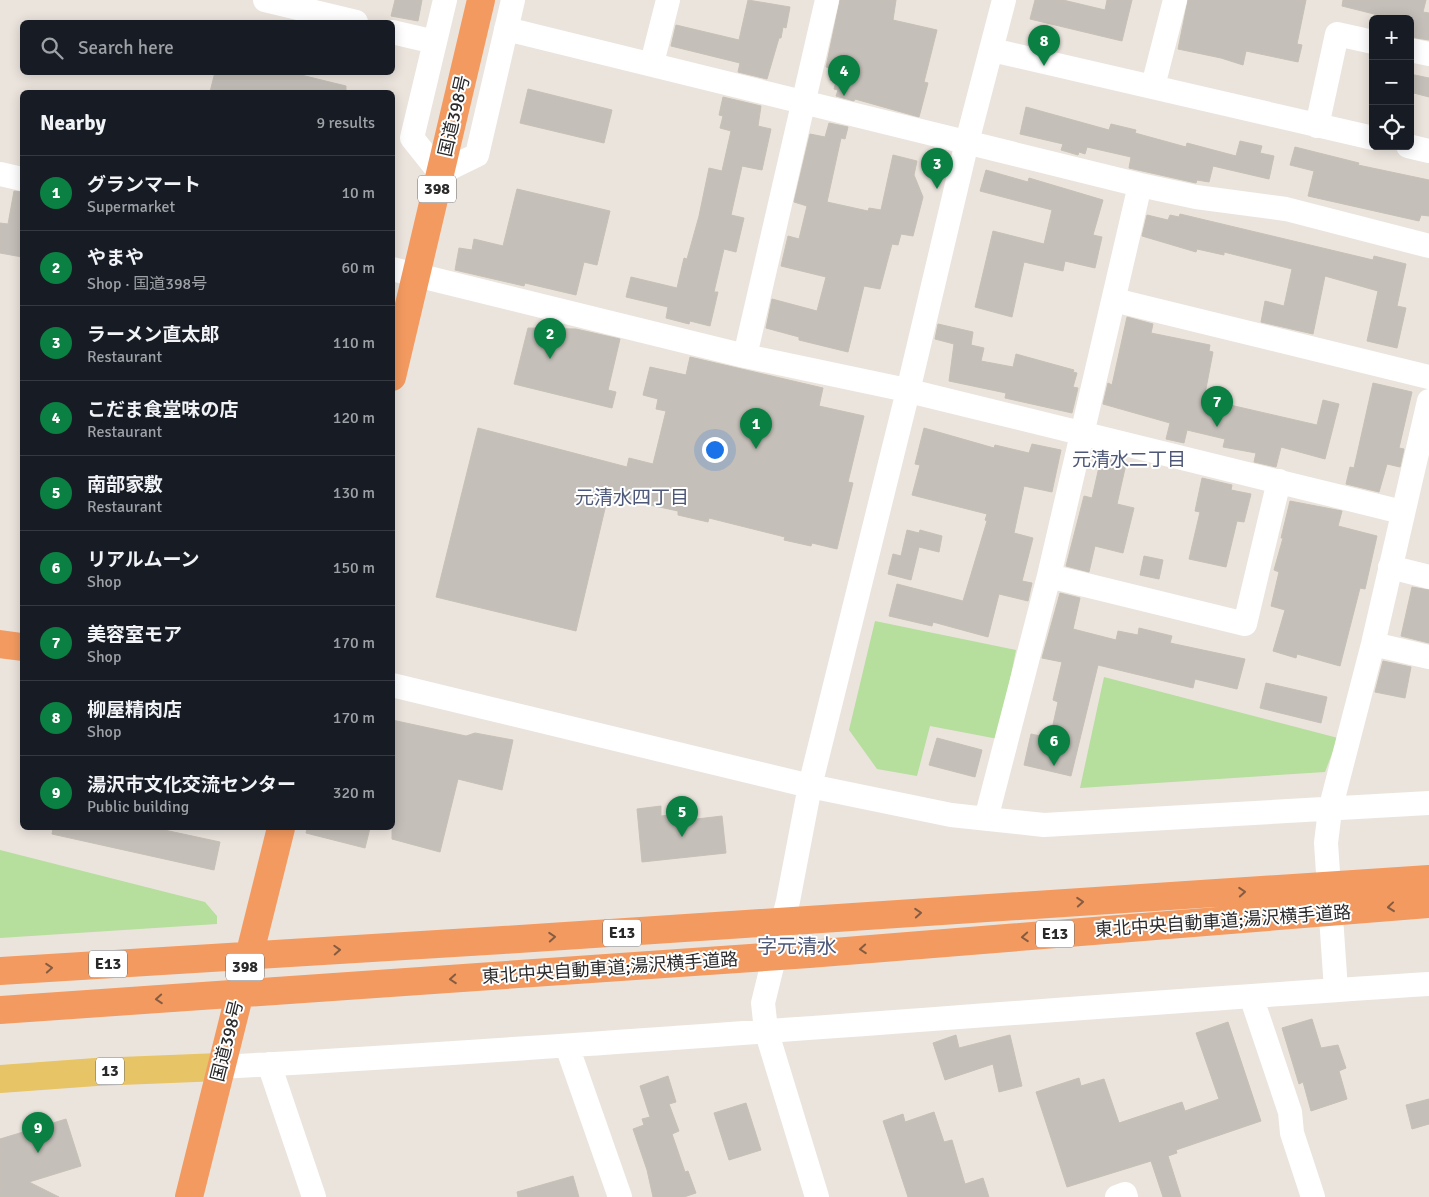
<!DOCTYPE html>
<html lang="en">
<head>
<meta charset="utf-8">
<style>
	body { margin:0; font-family:Signika,"Noto Sans JP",sans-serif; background:#20242c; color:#f1f3f6 }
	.controls { position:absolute; right:15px; top:15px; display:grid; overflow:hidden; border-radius:8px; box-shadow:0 2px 12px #0003 }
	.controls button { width:45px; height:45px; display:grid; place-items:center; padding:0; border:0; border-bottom:1px solid #363941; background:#171b24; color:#f1f3f6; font:25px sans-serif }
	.you { position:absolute; left:714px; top:449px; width:18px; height:18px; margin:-12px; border:4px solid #fff; border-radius:50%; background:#1a73e8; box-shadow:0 0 0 8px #1a73e833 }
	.badge { display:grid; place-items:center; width:32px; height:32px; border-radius:50%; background:#0b8043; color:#fff; font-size:16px; font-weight:700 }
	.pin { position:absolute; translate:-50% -41px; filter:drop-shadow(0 1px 2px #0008) }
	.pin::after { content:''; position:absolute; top:26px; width:18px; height:15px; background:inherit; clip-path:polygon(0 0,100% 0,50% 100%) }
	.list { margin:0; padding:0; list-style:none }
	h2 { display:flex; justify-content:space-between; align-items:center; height:65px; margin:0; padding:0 20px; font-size:21px }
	h2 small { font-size:16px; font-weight:400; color:#9ea1a6 }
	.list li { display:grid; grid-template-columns:32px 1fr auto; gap:15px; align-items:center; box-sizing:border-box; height:75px; padding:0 20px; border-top:1px solid #363941 }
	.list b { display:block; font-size:19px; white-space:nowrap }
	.list p { margin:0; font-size:16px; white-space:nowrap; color:#9ea1a6 }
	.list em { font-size:16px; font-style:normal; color:#9ea1a6 }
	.icon { flex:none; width:28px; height:28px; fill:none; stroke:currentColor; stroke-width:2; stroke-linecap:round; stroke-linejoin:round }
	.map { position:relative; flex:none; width:1429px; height:1197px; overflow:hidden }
	.search { position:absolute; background:#171b24; box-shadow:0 2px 12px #0003; left:20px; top:20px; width:375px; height:55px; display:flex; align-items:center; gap:12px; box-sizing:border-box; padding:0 18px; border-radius:8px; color:#9ea1a6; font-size:19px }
	.panel { position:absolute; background:#171b24; box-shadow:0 2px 12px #0003; left:20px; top:90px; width:375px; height:740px; border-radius:8px }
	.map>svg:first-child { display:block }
	.green { fill:#b6de9d }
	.building { fill:#c4bfb8; stroke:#c6c0b7 }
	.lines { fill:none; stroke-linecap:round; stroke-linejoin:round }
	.minor { stroke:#fff; stroke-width:24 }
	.major { stroke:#e7c466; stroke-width:28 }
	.highway { stroke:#f39a60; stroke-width:28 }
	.oneway { stroke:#845c42 }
	.labels { text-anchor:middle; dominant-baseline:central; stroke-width:4; stroke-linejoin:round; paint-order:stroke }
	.shield { fill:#fff; stroke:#6a6a6a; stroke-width:1 }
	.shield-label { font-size:16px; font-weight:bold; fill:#2a2a2a }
	.street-label { font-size:18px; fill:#2a2a2a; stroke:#fff }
	.neighbourhood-label { font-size:19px; fill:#4d5778; stroke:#fff }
	.quarter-label { font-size:20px; fill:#4d5778; stroke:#fff }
</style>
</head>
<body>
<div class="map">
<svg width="1429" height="1197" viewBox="0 0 1429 1197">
	<rect width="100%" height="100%" fill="#ebe4dd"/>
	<path class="green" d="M875 621 1016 650 998 739 930 726 917 776 877 769 849 730Z
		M1104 677 1338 738 1325 772 1080 788Z
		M0 850 205 902 217 916V924L0 938Z"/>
	<path class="building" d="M395 0H422L418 21 391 16Z
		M748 0 790 7 786 28 783 27 781 38H779L767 79 738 72 740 63 671 46 676 25 739 40Z
		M840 0H896L893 20 937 30 924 82 928 83 919 117 855 99 854 101 836 96 838 90 834 89 836 82 830 80 833 69 826 67Z
		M1035 0H1063L1105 10 1107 0H1132L1122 41 1030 19Z
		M1188 0H1306L1297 44 1302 45 1298 62 1246 51 1243 65 1221 58 1178 49Z
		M1343 0H1426L1423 12 1429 13V40L1410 37V19H1394L1342 6Z
		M215 72H289L346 86V92H210Z
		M1410 74 1429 78V97L1410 92Z
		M528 89 612 110 604 143 520 123Z
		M723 97 761 106 758 126 771 129 762 170 742 166 731 215 744 218 736 252 724 249 714 292H718L710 326 690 321 689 324 666 318 668 307 626 297 631 277 677 288 684 258 687 259 699 216 709 168 722 171 731 131 720 128 723 116 719 115Z
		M1026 107 1109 130 1111 124 1136 130 1135 133 1186 147 1187 143 1236 156 1240 141 1262 146 1260 153 1274 156 1269 179 1213 166 1209 182 1197 180 1196 183 1129 168 1131 157 1087 147 1085 154 1079 152 1078 155 1061 150 1063 144 1020 134Z
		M829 123 848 127 845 139 841 138 827 202 868 211 869 208 881 210 893 155 917 161 914 175 923 197 913 236 901 234 898 245 892 244 880 289 864 286 848 352 799 340V337L766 328 772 299 817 311 826 277 781 266 788 236 799 239 807 206 794 202 810 134 825 137Z
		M1295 147 1359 163 1358 165 1429 180V216L1421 215 1419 221 1308 196 1314 171 1290 165Z
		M986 170 1028 182 1029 178 1103 200 1093 235 1102 237 1095 268 1065 261 1063 271 1024 262 1012 317 975 307 993 231 1044 244 1052 210 980 191Z
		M517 189 610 211 597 265 584 262 576 295 525 283 524 286 455 270 459 248 472 250 474 239 503 246Z
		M14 191 22 192V257L0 253V223L8 224Z
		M1180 214 1373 260 1374 256 1406 264 1397 306 1406 308 1397 348 1367 341 1378 291 1325 276 1313 334 1261 322 1265 301 1284 306 1292 269 1224 252V255L1197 249 1196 252 1142 236 1147 215 1168 220 1170 215 1179 217Z
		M1127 317 1153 324 1151 333 1210 345 1209 351 1213 352 1204 399 1317 425 1323 400 1339 404 1325 459 1281 447 1276 467 1254 462 1256 453 1223 447 1225 439 1187 430 1184 443 1166 439 1170 423 1103 404 1108 383 1112 385Z
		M938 324 973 332 971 345 984 348 981 361 1013 367 1016 354 1074 370 1073 372 1077 373 1073 387 1078 388 1072 413 1005 398 1006 393 949 381 954 344 935 339Z
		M528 328 576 329 620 339 608 390 616 392 612 408 514 384Z
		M690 357 823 388 819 406 864 416 848 482 853 483 837 549 812 543 811 546 784 540 785 537 709 518 708 522 678 515V511L608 496 576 631 436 597 478 428 627 467 629 458 653 464 666 411 656 409 658 399 643 395 650 367 686 375Z
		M1373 383 1412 392 1399 448 1404 449 1400 467 1387 464 1379 492 1346 484 1350 467 1354 468Z
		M924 428 994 448 995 445 1029 453 1032 444 1061 450 1052 492 1024 486 1014 533 1033 538 1022 581 1032 583 1028 601 999 594 988 637 933 622 932 626 889 616 897 584 963 601 987 521 985 520 987 514 912 495 920 465 915 464Z
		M1101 458 1126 464 1117 504 1134 508 1123 553 1095 546 1089 572 1066 566 1084 496 1092 498Z
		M1202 478 1232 485 1231 490 1251 494 1244 522 1237 521 1226 567 1189 559 1200 512 1195 511Z
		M1290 501 1342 511 1338 526 1377 536 1365 589 1360 588 1340 666 1297 654 1296 658 1273 651 1285 610 1271 606 1279 572 1274 570 1283 538H1281Z
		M907 530 919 533 920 530 942 536 939 552 919 547 911 580 888 574 893 554 901 556Z
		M1144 556 1163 560 1159 579 1140 575Z
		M1412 587 1429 590V643L1401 636Z
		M1060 593 1080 598 1073 629 1116 640 1118 631 1138 635 1139 628 1172 636 1170 643 1245 659 1237 689 1195 679 1193 688 1098 665 1071 776 1024 765 1031 734 1050 738 1058 702 1053 700 1062 662 1042 658Z
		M1383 661 1411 667 1405 698 1375 692Z
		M1266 683 1327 697 1321 723 1260 708Z
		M392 720 466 736 475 733 513 740 502 790 458 779 440 852 392 839Z
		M937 738 982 750 975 777 929 765Z
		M661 806V816L679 814 680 821 722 816 726 853 642 862 637 809Z
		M53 828H155L220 842 214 870 52 834Z
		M307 828H370L365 848 306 833Z
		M1312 1019 1321 1048 1338 1045 1346 1068 1339 1071 1347 1099 1311 1111 1303 1082 1299 1084 1282 1028Z
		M1228 1022 1261 1121 1176 1150 1177 1153 1168 1156 1181 1197H1163L1151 1161 1067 1187 1036 1092 1079 1078 1081 1086 1104 1079 1119 1123 1182 1102 1185 1111 1219 1099 1196 1033Z
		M956 1035 959 1048 1010 1035 1022 1086 999 1092 993 1064 945 1080 933 1043Z
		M668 1076 676 1102 669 1104 679 1131 672 1134 685 1172 688 1171 696 1193 684 1197H653L647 1170 633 1129 644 1125 642 1119 650 1117 640 1086Z
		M1429 1099V1124L1412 1129 1406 1105Z
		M746 1103 761 1150 729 1160 714 1113Z
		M934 1112 944 1142 952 1140 965 1184 983 1178 989 1197H908L883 1121 903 1114 905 1122Z
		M66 1119 81 1166 29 1182 59 1197H0V1139Z
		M573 1176 579 1197H518L517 1192Z"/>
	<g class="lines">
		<path class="minor" d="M265 0 356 22
			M445 0 412 138 440 173 477 155 513 0
			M506 29 1140 185 1196 197 1286 209 1429 246
			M392 32 435 42
			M992 50 1373 138
			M1410 50 1429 54
			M652 63 668 0
			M1153 86 1175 0
			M1317 126 1337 34 1373 42
			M1408 146 1429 151
			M0 174 22 179
			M392 269 745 356 897 388 1402 512
			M1114 300 1429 377
			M745 356 827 0
			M1390 567 1429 577
			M1049 576 1245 624 1279 481
			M1373 644 1429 657
			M392 685 810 786 951 815 1044 825 1429 803
			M986 819 1049 576 1140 185
			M1336 990 1326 843 1330 810 1373 644 1429 401
			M1251 996 1290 1112 1292 1133 1313 1197
			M567 1046 620 1197
			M269 1064 314 1197
			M220 1067C624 1045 1026 1010 1429 984
			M817 1197 766 1030 763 1003 788 901 810 786 908 391 967 142 1004 0
			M1117 1197 1125 1194 1126 1197"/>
		<path class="major" d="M0 1079 96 1072 220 1067"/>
		<path class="highway" d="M392 377 481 0
			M0 644 22 647
			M0 971 503 940 1429 879
			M0 1010 809 954 1429 904
			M189 1197 281 828"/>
	</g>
	<defs><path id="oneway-chevron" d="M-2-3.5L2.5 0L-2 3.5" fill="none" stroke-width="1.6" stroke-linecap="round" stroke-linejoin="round" transform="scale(1.25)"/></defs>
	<g class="oneway">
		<use href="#oneway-chevron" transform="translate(1242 892) rotate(-4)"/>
		<use href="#oneway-chevron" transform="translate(1080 902) rotate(-4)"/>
		<use href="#oneway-chevron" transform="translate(1391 907) rotate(174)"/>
		<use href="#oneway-chevron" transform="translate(918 913) rotate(-4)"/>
		<use href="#oneway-chevron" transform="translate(552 937) rotate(-4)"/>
		<use href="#oneway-chevron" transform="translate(1025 937) rotate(176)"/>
		<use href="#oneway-chevron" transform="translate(863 949) rotate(176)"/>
		<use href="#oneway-chevron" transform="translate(337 950) rotate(-3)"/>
		<use href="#oneway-chevron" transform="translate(49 968) rotate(-4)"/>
		<use href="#oneway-chevron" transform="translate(453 979) rotate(176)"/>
		<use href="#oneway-chevron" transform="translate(159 999) rotate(176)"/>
	</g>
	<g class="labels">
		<g class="shield">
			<rect x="418" y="175.5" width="38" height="27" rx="4"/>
			<rect x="603" y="919.5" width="38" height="27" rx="4"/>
			<rect x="1036" y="920.5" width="38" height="27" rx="4"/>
			<rect x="89" y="950.5" width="38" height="27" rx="4"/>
			<rect x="226" y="953.5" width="38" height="27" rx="4"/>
			<rect x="96" y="1057.5" width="28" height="27" rx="4"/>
		</g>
		<g class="shield-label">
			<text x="437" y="189">398</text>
			<text x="622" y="933">E13</text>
			<text x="1055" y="934">E13</text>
			<text x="108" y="964">E13</text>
			<text x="245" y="967">398</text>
			<text x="110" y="1071">13</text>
		</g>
		<g class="street-label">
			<text transform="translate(454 116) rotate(-77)">国道398号</text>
			<text transform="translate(1223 921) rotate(-4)">東北中央自動車道;湯沢横手道路</text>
			<text transform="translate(610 968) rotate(-4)">東北中央自動車道;湯沢横手道路</text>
			<text transform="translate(227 1041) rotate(-76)">国道398号</text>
		</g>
		<g class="neighbourhood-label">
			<text x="1129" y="460">元清水二丁目</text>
			<text x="632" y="498">元清水四丁目</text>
		</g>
		<g class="quarter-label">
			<text x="797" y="946">字元清水</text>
		</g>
	</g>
</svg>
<div class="controls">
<button>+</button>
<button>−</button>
<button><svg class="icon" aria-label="locate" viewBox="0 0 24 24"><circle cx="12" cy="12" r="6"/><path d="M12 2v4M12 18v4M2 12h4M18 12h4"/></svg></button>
</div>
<div class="you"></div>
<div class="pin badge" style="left:756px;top:449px">1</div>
<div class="pin badge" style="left:550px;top:359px">2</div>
<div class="pin badge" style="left:937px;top:189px">3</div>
<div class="pin badge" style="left:844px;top:96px">4</div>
<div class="pin badge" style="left:682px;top:837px">5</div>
<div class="pin badge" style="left:1054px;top:766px">6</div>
<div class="pin badge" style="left:1217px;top:427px">7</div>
<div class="pin badge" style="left:1044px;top:66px">8</div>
<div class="pin badge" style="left:38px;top:1153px">9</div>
<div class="search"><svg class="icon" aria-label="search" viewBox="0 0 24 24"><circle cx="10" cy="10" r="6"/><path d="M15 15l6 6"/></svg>Search here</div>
<section class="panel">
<h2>Nearby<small>9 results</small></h2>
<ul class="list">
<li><span class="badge">1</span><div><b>グランマート</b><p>Supermarket</p></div><em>10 m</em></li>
<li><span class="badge">2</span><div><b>やまや</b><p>Shop · 国道398号</p></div><em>60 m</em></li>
<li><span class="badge">3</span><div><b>ラーメン直太郎</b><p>Restaurant</p></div><em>110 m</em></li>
<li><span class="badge">4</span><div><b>こだま食堂味の店</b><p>Restaurant</p></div><em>120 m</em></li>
<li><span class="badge">5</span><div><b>南部家敷</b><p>Restaurant</p></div><em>130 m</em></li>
<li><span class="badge">6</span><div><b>リアルムーン</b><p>Shop</p></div><em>150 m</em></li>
<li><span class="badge">7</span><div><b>美容室モア</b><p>Shop</p></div><em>170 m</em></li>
<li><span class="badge">8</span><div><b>柳屋精肉店</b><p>Shop</p></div><em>170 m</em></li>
<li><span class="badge">9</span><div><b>湯沢市文化交流センター</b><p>Public building</p></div><em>320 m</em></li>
</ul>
</section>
</div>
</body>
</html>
